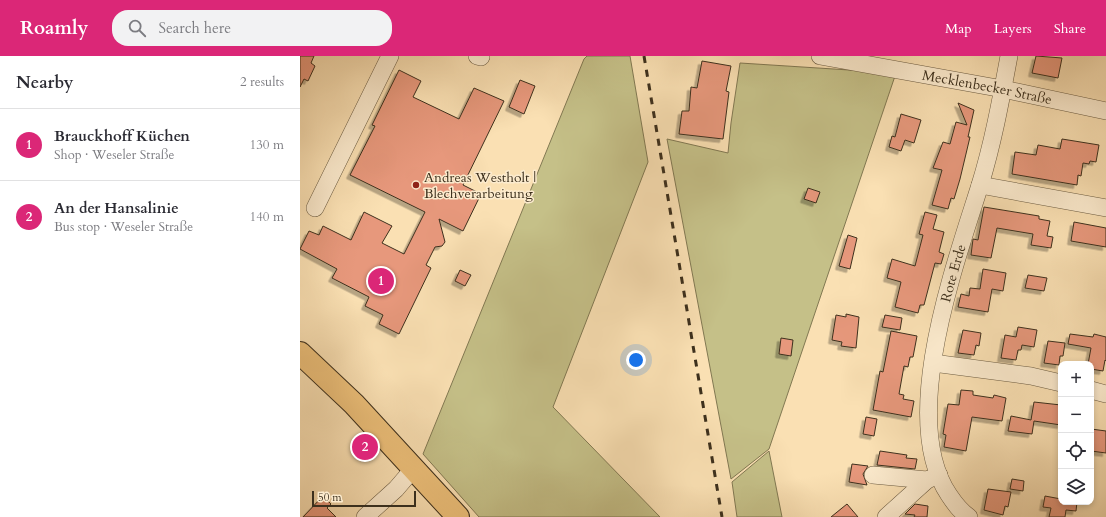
<!DOCTYPE html>
<html lang="en">
<head>
<meta charset="utf-8">
<style>
	body { margin:0; font-family:Cardo,serif; background:#f2f2f3; color:#2b2b33 }
	.controls { position:absolute; right:12px; bottom:12px; display:grid; overflow:hidden; border-radius:8px; box-shadow:0 2px 6px #0003 }
	.controls button { width:36px; height:36px; display:grid; place-items:center; padding:0; border:0; border-bottom:1px solid #e1e1e2; background:#fff; color:#2b2b33; font:20px sans-serif }
	.scale { position:absolute; left:12px; bottom:10px; width:104px; box-sizing:border-box; padding-left:4px; border:2px solid #3d301d; border-top:0; font-size:11px; line-height:14px; white-space:nowrap; color:#3d301d; -webkit-text-stroke:3px #fcebce; paint-order:stroke }
	.you { position:absolute; left:336px; top:304px; width:14px; height:14px; margin:-10px; border:3px solid #fff; border-radius:50%; background:#1a73e8; box-shadow:0 0 0 6px #1a73e833 }
	.badge { display:grid; place-items:center; width:26px; height:26px; border-radius:50%; background:#db2777; color:#fff; font-size:13px; font-weight:700 }
	.pin { position:absolute; translate:-50% -50%; border:2px solid #fff; box-shadow:0 1px 4px #0006 }
	.list { margin:0; padding:0; list-style:none }
	h2 { display:flex; justify-content:space-between; align-items:center; height:52px; margin:0; padding:0 16px; font-size:17px }
	h2 small { font-size:13px; font-weight:400; color:#7c7c81 }
	.list li { display:grid; grid-template-columns:26px 1fr auto; gap:12px; align-items:center; box-sizing:border-box; height:72px; padding:0 16px; border-top:1px solid #e1e1e2 }
	.list b { display:block; font-size:15px; white-space:nowrap }
	.list p { margin:0; font-size:13px; white-space:nowrap; color:#7c7c81 }
	.list em { font-size:13px; font-style:normal; color:#7c7c81 }
	.icon { flex:none; width:22px; height:22px; fill:none; stroke:currentColor; stroke-width:2; stroke-linecap:round; stroke-linejoin:round }
	.map { position:relative; flex:none; width:806px; height:461px; overflow:hidden }
	header { display:flex; align-items:center; gap:24px; box-sizing:border-box; height:56px; padding:0 20px; background:#db2777; color:#fff }
	header strong { font-size:19px }
	nav { display:flex; gap:22px; margin-inline-start:auto; font-size:14px }
	.search { width:280px; height:36px; background:#f2f2f3; display:flex; align-items:center; gap:10px; box-sizing:border-box; padding:0 14px; border-radius:16px; color:#7c7c81; font-size:15px }
	main { display:flex }
	aside { flex:1; background:#fff }
	.map>svg:first-child { display:block }
	.green { fill:#c5c088; stroke:#817852 }
	.building { fill:#e7987c; stroke:#3d301d; filter:url(#shadow) }
	.lines { fill:none; stroke-linecap:round; stroke-linejoin:round }
	.minor-casing { stroke:#6c5c42; stroke-width:18 }
	.major-casing { stroke:#3d301d; stroke-width:24 }
	.minor { stroke:#fcebce; stroke-width:17 }
	.major { stroke:#edc07a; stroke-width:22 }
	.rail { stroke:#3d301d; stroke-width:3; stroke-dasharray:7 7; stroke-linecap:butt }
	.poi-dot { fill:#8f2418; stroke:#fcebce; stroke-width:1.5 }
	.labels { text-anchor:middle; dominant-baseline:central; stroke-width:3; stroke-linejoin:round; paint-order:stroke }
	.street-label { font-size:14px; fill:#3d301d; stroke:#fcebce }
	.poi-label { font-size:14px; fill:#3d301d; stroke:#fcebce; text-anchor:start }
</style>
</head>
<body>
<header>
<strong>Roamly</strong>
<div class="search"><svg class="icon" aria-label="search" viewBox="0 0 24 24"><circle cx="10" cy="10" r="6"/><path d="M15 15l6 6"/></svg>Search here</div>
<nav><a>Map</a><a>Layers</a><a>Share</a></nav>
</header>
<main>
<aside>
<h2>Nearby<small>2 results</small></h2>
<ul class="list">
<li><span class="badge">1</span><div><b>Brauckhoff Küchen</b><p>Shop · Weseler Straße</p></div><em>130 m</em></li>
<li><span class="badge">2</span><div><b>An der Hansalinie</b><p>Bus stop · Weseler Straße</p></div><em>140 m</em></li>
</ul>
</aside>
<div class="map">
<svg width="806" height="461" viewBox="0 0 806 461">
	<defs>
		<filter id="shadow"><feDropShadow dx="-3.5" dy="3.5" stdDeviation="0" flood-color="#0004"/></filter>
	</defs>
	<rect width="100%" height="100%" fill="#fae0b3"/>
	<filter id="stains"><feTurbulence type="fractalNoise" baseFrequency=".005" numOctaves="4"/><feColorMatrix values="0 0 0 0 .2 0 0 0 0 .09 0 0 0 0 .02 0 0 0 .5 -.17"/></filter>
	<radialGradient id="worn" r=".72"><stop offset=".6" stop-color="#630" stop-opacity="0"/><stop offset="1" stop-color="#630" stop-opacity=".3"/></radialGradient>
	<path class="green" d="M287 0H330L348 106 253 351 360 461H179L123 398 284 3Z
		M440 7 596 17 469 393 431 423 367 83 428 97 431 67Z
		M469 395 482 461H437L432 426Z"/>
	<path class="building" d="M0 0H14L11 7 15 10 8 25 4 23 0 31Z
		M736 0 762 2 758 22 732 17Z
		M402 5 431 10 426 35 429 36 423 83 379 78 382 55H389L391 31 397 32Z
		M99 14 121 25 113 41 159 63 174 32 204 45 163 129 181 138 163 175 139 163 145 186 142 190 135 191 126 209 131 212 99 278 79 268 83 259 65 250 69 241 32 222 37 213 0 193 9 175 19 179 23 170 51 184 64 156 92 170 82 187 104 198 125 156 50 119 75 70 72 69Z
		M220 24 235 30 224 58 209 51Z
		M658 47 674 54 668 81H670L660 123 654 143 651 142 648 153 632 149 642 114 633 112 643 86 650 88 656 66 667 69Z
		M601 58 621 64 614 87 605 84 601 95 589 91 592 80 595 81Z
		M762 83 799 89 796 106 790 105 789 108 783 107 781 120 778 119 777 129 712 118 715 96 736 99 738 89 760 93Z
		M508 132 520 136 516 147 504 143Z
		M684 151 739 160V163L750 165 747 180 753 181 751 192 731 189 733 178 697 172 691 202 671 199 673 183 678 184Z
		M625 156 637 159 633 173 644 176 639 196 644 198 641 208 635 207 624 249H620L618 257 595 251 601 226 587 222 592 203 615 210 623 179 619 178Z
		M774 166 806 172V191L771 185Z
		M548 179 557 182 550 213 539 210Z
		M683 213 706 217 703 235 692 233 688 256 658 251 661 238 669 240 670 232 680 233Z
		M160 214 171 219 165 230 155 225Z
		M728 219 747 222 744 235 725 232Z
		M546 258 559 261 556 292 541 290 542 286 532 284 536 259 546 261Z
		M585 259 602 262 600 274 582 271Z
		M718 271 737 274 734 291 722 289 721 294H718L716 304 701 302 705 279 716 281Z
		M663 274 681 277 679 290 676 289 674 299 658 297Z
		M591 275 617 280 613 301H610L608 311 604 310 599 338 604 339 603 343 614 345 611 361 573 354 580 315 583 316Z
		M770 278 793 281 794 278 806 281V305L805 304 803 315 791 313V308H788L791 292 768 288Z
		M481 282 493 284 491 300 479 298Z
		M748 285 765 287 763 300H760L759 309 744 307Z
		M661 334 673 335V339L693 342 694 339 706 342 702 365 672 361 666 395 644 391 646 379 643 378 648 348 659 349Z
		M734 346 761 349V369L734 365 732 378 708 375 711 360 731 364Z
		M566 361 577 363 574 380 563 378Z
		M791 373 806 375V397L791 395Z
		M580 395 607 399 606 402 617 403 615 413 577 409Z
		M552 408 568 410 563 418 567 429 549 426Z
		M712 423 724 425 723 435 710 433Z
		M688 433 711 436 708 451 705 450 703 459 684 454Z
		M23 440 31 448 27 452 36 461H3Z
		M745 440 761 443V446H777L776 455 766 454 765 461H749L751 452 743 451Z
		M547 448 558 461H531Z
		M615 448 628 450 627 461H614L615 459 605 458Z"/>
	<g class="lines">
		<g class="minor-casing">
			<g id="minor">
				<path d="M177 0 181 1"/>
				<path id="s1" d="M520 0 703 33 806 55"/>
				<path d="M680 129 806 152"/>
				<path d="M15 152 90 0"/>
				<path d="M633 307 731 320 761 327"/>
				<path d="M791 334 806 338"/>
				<path d="M573 419 627 424 639 419"/>
				<path d="M65 461 96 433 114 412"/>
				<path d="M586 461 627 424"/>
				<path id="s2" d="M669 461C660 455 655 448 649 439 598 364 655 209 680 129 693 87 701 43 709 0"/>
			</g>
		</g>
		<g class="major-casing">
			<path id="major" d="M0 297 54 348 158 461"/>
		</g>
		<use href="#minor" class="minor"/>
		<use href="#major" class="major"/>
		<path class="rail" d="M344 0 422 461"/>
	</g>
	<circle class="poi-dot" cx="116" cy="129" r="4"/>
	<g class="labels">
		<g class="street-label">
			<text stroke="none"><textPath href="#s1" startOffset="170">Mecklenbecker Straße</textPath></text>
			<text stroke="none"><textPath href="#s2" startOffset="258">Rote Erde</textPath></text>
		</g>
		<g class="poi-label">
			<text x="124" y="121">Andreas Westholt |<tspan x="124" dy="16">Blechverarbeitung</tspan></text>
		</g>
	</g>
	<rect width="100%" height="100%" filter="url(#stains)"/>
	<rect width="100%" height="100%" fill="url(#worn)"/>
</svg>
<div class="controls">
<button>+</button>
<button>−</button>
<button><svg class="icon" aria-label="locate" viewBox="0 0 24 24"><circle cx="12" cy="12" r="6"/><path d="M12 2v4M12 18v4M2 12h4M18 12h4"/></svg></button>
<button><svg class="icon" aria-label="layers" viewBox="0 0 24 24"><path d="M12 4l9 5-9 5-9-5zM3 14l9 5 9-5"/></svg></button>
</div>
<div class="scale">50 m</div>
<div class="you"></div>
<div class="pin badge" style="left:81px;top:225px">1</div>
<div class="pin badge" style="left:65px;top:391px">2</div>
</div>
</main>
</body>
</html>
